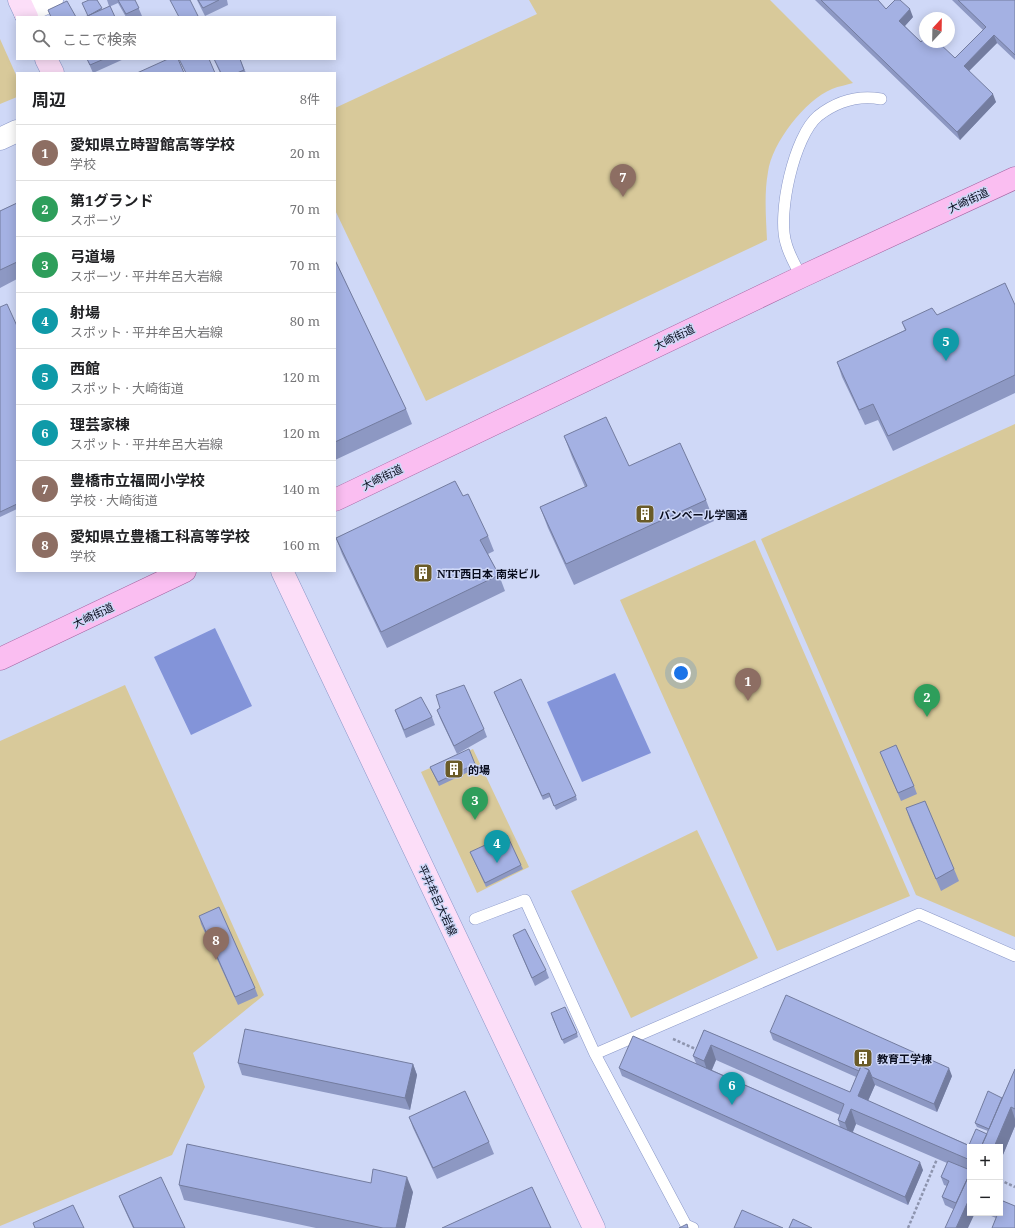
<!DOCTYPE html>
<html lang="ja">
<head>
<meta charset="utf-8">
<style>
	body { margin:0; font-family:"Noto Serif","Noto Sans JP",serif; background:#f2f2f2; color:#202124 }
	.controls { position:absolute; right:12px; bottom:12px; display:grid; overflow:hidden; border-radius:0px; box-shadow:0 2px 10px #0003 }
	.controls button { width:36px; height:36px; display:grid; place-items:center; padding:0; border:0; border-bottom:1px solid #e0e0e0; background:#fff; color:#202124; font:20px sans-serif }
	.compass { position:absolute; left:919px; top:12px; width:36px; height:36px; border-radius:50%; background:#fff; box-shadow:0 2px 10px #0003; rotate:22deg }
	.you { position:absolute; left:681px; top:673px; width:14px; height:14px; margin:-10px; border:3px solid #fff; border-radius:50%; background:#1a73e8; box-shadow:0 0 0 6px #1a73e833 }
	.badge { display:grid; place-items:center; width:26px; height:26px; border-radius:50%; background:#0f766e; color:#fff; font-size:13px; font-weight:700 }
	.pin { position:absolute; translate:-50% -33px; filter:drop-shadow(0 1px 2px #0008) }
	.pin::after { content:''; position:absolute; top:21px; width:14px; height:12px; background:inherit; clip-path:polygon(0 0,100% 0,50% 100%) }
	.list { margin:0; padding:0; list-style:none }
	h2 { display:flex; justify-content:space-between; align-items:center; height:52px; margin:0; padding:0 16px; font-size:17px }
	h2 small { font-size:13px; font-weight:400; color:#757577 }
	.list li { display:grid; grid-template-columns:26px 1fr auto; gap:12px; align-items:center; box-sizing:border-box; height:56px; padding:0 16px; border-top:1px solid #e0e0e0 }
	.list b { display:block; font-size:15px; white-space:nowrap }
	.list p { margin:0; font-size:13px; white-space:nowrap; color:#757577 }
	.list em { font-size:13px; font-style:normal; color:#757577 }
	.icon { flex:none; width:22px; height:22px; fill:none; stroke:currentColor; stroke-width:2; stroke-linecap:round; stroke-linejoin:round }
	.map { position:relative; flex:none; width:1015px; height:1228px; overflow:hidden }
	.search { position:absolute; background:#fff; box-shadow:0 2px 10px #0003; left:16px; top:16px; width:320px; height:44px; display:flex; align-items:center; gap:10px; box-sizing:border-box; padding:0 14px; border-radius:0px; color:#757577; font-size:15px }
	.panel { position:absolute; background:#fff; box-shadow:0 2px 10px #0003; left:16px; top:72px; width:320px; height:500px; border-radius:0px }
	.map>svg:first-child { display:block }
	.green { fill:#d8c99a }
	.water { fill:#8394d9 }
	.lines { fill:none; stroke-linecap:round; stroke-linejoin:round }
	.lane-casing { stroke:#8a97c7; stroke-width:12 }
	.street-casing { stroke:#8a97c7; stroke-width:23 }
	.secondary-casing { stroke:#8a97c7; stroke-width:23 }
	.primary-casing { stroke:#a363a0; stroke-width:23 }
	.path { stroke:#8d94ae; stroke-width:2.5; stroke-dasharray:3 2; stroke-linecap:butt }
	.lane { stroke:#fff; stroke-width:11 }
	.street { stroke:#fff; stroke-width:22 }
	.secondary { stroke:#fcdef8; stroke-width:22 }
	.primary { stroke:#fabef1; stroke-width:22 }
	.wall { fill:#8d98c3; fill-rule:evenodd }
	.shaded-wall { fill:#737c9f }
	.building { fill:#a4b1e3; stroke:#737c9f }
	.labels { text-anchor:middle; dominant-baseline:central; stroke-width:3; stroke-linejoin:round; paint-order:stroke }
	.street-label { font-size:11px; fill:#080c1d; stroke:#cfd8f7 }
	.poi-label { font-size:11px; font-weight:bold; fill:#080c1d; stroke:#cfd8f7; text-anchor:start }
</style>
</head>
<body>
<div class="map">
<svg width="1015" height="1228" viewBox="0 0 1015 1228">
	<rect width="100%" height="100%" fill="#cfd8f7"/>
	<path class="green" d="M529 0H770L853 83C847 85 839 86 832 89 805 100 772 143 768 172 764 194 766 217 767 240L426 401 335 210V108L537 14Z
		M0 39 17 77V97L0 104Z
		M1015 424V937L916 895 761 539Z
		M755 540 910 896 777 951 620 600Z
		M125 685 264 995 193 1053 205 1087 172 1155 0 1226V741Z
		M473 749 529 867 477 893 421 772Z
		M697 830 758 958 631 1018 571 891Z"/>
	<path class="water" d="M215 628 252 706 191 735 154 657Z
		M615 673 651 753 582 782 547 702Z"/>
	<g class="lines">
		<g class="lane-casing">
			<path id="lane" d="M801 277C796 266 789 255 786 243 777 214 794 136 818 116 836 102 858 95 881 99
				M475 919 525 900 595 1054 686 1225 693 1228
				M595 1054 919 914 1015 956"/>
		</g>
		<g class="street-casing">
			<path id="street" d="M25 13 52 0
				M0 139 17 131"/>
		</g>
		<g class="secondary-casing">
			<path id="secondary" d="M19 0 27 17
				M46 59 53 73
				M282 571 594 1228"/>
		</g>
		<g class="primary-casing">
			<path id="primary" d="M335 500 801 277 1015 178
				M0 659 185 571"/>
		</g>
		<path class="path" d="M673 1039 698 1050
			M1000 1180 1015 1187
			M908 1228 937 1159"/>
		<use href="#lane" class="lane"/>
		<use href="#street" class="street"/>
		<use href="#secondary" class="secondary"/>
		<use href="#primary" class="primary"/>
	</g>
	<path class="wall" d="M97 0 102 10 109 6 107 0H135L142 16 140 17H126L118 3 88 16Z
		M197 0H227L228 5 205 16Z
		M815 0H878L886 9 913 17 905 26 921 42 955 58 983 30 952 0H1015V60L997 43 969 71 996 102 960 140Z
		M87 59H124L93 73Z
		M214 59H240L246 73H220Z
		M17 203V279L0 288V211Z
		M335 260 406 409 412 424 335 460Z
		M1015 305V393L893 451 878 420 865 425 842 377 837 362 905 330 902 322 937 315Z
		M0 307 17 326V509L0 517Z
		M564 436 629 466 706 500 714 521 574 585 548 528 540 507 585 487 572 457Z
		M463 496 488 536 494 551 488 554 499 575 505 591 387 648 342 554 336 538Z
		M494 692 576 796 577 800 556 810 550 797 543 800Z
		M395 710 432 717 435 725 406 738Z
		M437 710 484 729 487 737 457 754 440 718Z
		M880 752 914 786 917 794 901 801Z
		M475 764 477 768 439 786 430 767Z
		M906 808 954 869 959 881 941 891 910 820Z
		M470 852 521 865 523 869 486 887Z
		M199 916 255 988 258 996 238 1005 201 924Z
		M513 935 546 970 549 978 535 986 516 943Z
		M552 1017 577 1033 578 1037 564 1044Z
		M704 1030 850 1092 856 1077 773 1040 770 1032 952 1076 937 1112 875 1085 868 1101 969 1145 987 1134 988 1131 977 1127 975 1123 1002 1098 1015 1069V1126L1000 1162V1147H970V1213L953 1209 945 1205 942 1197 947 1186 944 1185 941 1177 947 1163 856 1124 853 1132 923 1170 908 1205 622 1076 619 1068 696 1063 693 1056ZM716 1060 840 1115 838 1120 840 1127 712 1070Z
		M238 1063 413 1064 417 1075 410 1110 242 1075Z
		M409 1117 489 1142 494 1154 437 1179 413 1128Z
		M179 1185 413 1192 405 1228H316L184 1200Z
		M1000 1194 1003 1201 1015 1206V1228H992L996 1218 984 1213H1000Z
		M119 1196 185 1228H133L122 1204Z"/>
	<path class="shaded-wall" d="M910 9 913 17 902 29 899 21Z
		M994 35 997 43 966 74 964 66Z
		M993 94 996 102 960 140 957 132Z
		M711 1045 716 1060 709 1076 704 1061Z
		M413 1064 417 1075 410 1110 405 1098Z
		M949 1068 952 1076 937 1112 934 1104Z
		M869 1070 875 1085 863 1112 858 1096Z
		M1011 1107 1015 1119V1126L1000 1162V1147H994Z
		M851 1109 856 1124 850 1138 845 1123Z
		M920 1162 923 1170 908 1205 905 1197Z
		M407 1177 413 1192 405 1228H396Z
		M970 1184V1213H975L968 1228H956Z
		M1000 1194 1006 1209 1000 1213Z"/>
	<path class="building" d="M89 0H97L102 8 88 16 82 3Z
		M118 0H135L139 8 126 14Z
		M170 0H190L198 16 197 17H179Z
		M198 0H219L203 8Z
		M821 0H878L886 9 895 0H900L910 9 899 21 921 42 925 37V42H938L955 58 986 27 958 0H1015V55L994 35 964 66 993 94 957 132Z
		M67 1 76 17H51L48 10Z
		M110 6 115 17H85Z
		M87 59H104L90 65Z
		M168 59H178L184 73H137Z
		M179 59H209L215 73H186Z
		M214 59H240L244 70 237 73H221Z
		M17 203V262L0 270V211Z
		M335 260 406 409 335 442Z
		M1005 283 1015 305V375L888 436 873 404 859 410 837 362 906 330 902 322 932 308 937 315Z
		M7 304 17 326V504L0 512V307Z
		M606 417 629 466 680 443 706 500 566 564 540 507 587 486 564 436Z
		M455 481 463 496 468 494 488 536 480 540 499 575 381 632 336 538Z
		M521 679 576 796 554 806 549 793 542 796 494 692Z
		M464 685 484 729 454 746 437 710 440 708 436 695Z
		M421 697 432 717 404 730 395 710Z
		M896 745 914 786 898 793 880 752Z
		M469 749 475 764 438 782 430 767Z
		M925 801 954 869 936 879 906 808Z
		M507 835 521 865 485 883 470 852Z
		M219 907 255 988 235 997 199 916Z
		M525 929 546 970 532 978 513 935Z
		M786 995 949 1068 934 1104 872 1077 869 1070 861 1066 859 1071 770 1032Z
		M565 1007 577 1033 562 1040 551 1013Z
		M245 1029 413 1064 405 1098 238 1063Z
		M704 1030 850 1092 861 1066 869 1070 858 1096 972 1147H970V1160L851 1109 845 1123 838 1120 844 1104 711 1045 704 1061 693 1056Z
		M633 1036 920 1162 905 1197 619 1068Z
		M1015 1069V1109L1011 1107 994 1147H981Z
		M465 1091 489 1142 433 1168 409 1117Z
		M988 1091 1002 1098 989 1129 975 1123Z
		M976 1129 987 1134 981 1147H972L969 1145Z
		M187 1144 371 1183 373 1169 407 1177 396 1228H383L179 1185Z
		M948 1161 970 1170V1173L956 1203 942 1197 949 1181 941 1177Z
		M970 1173V1197L956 1228H945Z
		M161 1177 185 1228H134L119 1196Z
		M532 1187 551 1228H442Z
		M1003 1201 1015 1206V1228H992L998 1213H1000V1208Z
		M73 1205 84 1228H35L33 1223Z
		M742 1210 783 1228H734Z
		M793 1219 812 1228H789Z
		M687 1224 688 1228H679Z"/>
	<defs>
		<g id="building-square" transform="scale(1)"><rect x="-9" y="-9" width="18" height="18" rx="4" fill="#6a5b28" stroke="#cfd8f7"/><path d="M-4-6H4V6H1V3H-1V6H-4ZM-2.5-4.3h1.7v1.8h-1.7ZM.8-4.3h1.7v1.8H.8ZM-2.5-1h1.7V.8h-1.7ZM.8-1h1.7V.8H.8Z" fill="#fff"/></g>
	</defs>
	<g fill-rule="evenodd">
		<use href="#building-square" x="645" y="514"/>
		<use href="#building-square" x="423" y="573"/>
		<use href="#building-square" x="454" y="769"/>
		<use href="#building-square" x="863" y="1058"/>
	</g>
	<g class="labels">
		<g class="street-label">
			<text transform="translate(968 200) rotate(-25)">大崎街道</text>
			<text transform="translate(674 337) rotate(-26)">大崎街道</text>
			<text transform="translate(382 477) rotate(-26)">大崎街道</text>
			<text transform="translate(93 615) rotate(-25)">大崎街道</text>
			<text transform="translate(438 900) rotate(65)">平井牟呂大岩線</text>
		</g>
		<g class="poi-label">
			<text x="659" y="514">バンベール学園通</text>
			<text x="437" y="573">NTT西日本 南栄ビル</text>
			<text x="468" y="769">的場</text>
			<text x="877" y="1058">教育工学棟</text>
		</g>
	</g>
</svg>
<div class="controls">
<button>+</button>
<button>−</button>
</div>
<svg class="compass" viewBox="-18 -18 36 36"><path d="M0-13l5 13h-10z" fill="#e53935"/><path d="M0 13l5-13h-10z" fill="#757577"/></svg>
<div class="you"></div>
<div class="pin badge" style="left:748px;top:701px;background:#8d6e63">1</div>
<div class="pin badge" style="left:927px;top:717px;background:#2e9e5b">2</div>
<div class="pin badge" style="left:475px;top:820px;background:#2e9e5b">3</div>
<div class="pin badge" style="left:497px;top:863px;background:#0f9aa8">4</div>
<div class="pin badge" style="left:946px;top:361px;background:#0f9aa8">5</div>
<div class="pin badge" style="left:732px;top:1105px;background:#0f9aa8">6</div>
<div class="pin badge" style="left:623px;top:197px;background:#8d6e63">7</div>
<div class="pin badge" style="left:216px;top:960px;background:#8d6e63">8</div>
<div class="search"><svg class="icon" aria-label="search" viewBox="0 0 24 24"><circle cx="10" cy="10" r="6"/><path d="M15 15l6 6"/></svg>ここで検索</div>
<section class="panel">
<h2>周辺<small>8件</small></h2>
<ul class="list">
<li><span class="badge" style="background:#8d6e63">1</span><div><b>愛知県立時習館高等学校</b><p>学校</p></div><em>20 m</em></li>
<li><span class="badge" style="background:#2e9e5b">2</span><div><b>第1グランド</b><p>スポーツ</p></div><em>70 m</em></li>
<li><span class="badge" style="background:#2e9e5b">3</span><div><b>弓道場</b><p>スポーツ · 平井牟呂大岩線</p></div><em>70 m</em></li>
<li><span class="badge" style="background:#0f9aa8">4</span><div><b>射場</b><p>スポット · 平井牟呂大岩線</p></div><em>80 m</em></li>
<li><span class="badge" style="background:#0f9aa8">5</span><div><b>西館</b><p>スポット · 大崎街道</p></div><em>120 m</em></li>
<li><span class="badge" style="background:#0f9aa8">6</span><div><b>理芸家棟</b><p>スポット · 平井牟呂大岩線</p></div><em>120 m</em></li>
<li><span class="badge" style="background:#8d6e63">7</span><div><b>豊橋市立福岡小学校</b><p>学校 · 大崎街道</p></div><em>140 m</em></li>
<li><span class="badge" style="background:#8d6e63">8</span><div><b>愛知県立豊橋工科高等学校</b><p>学校</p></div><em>160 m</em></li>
</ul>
</section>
</div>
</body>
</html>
